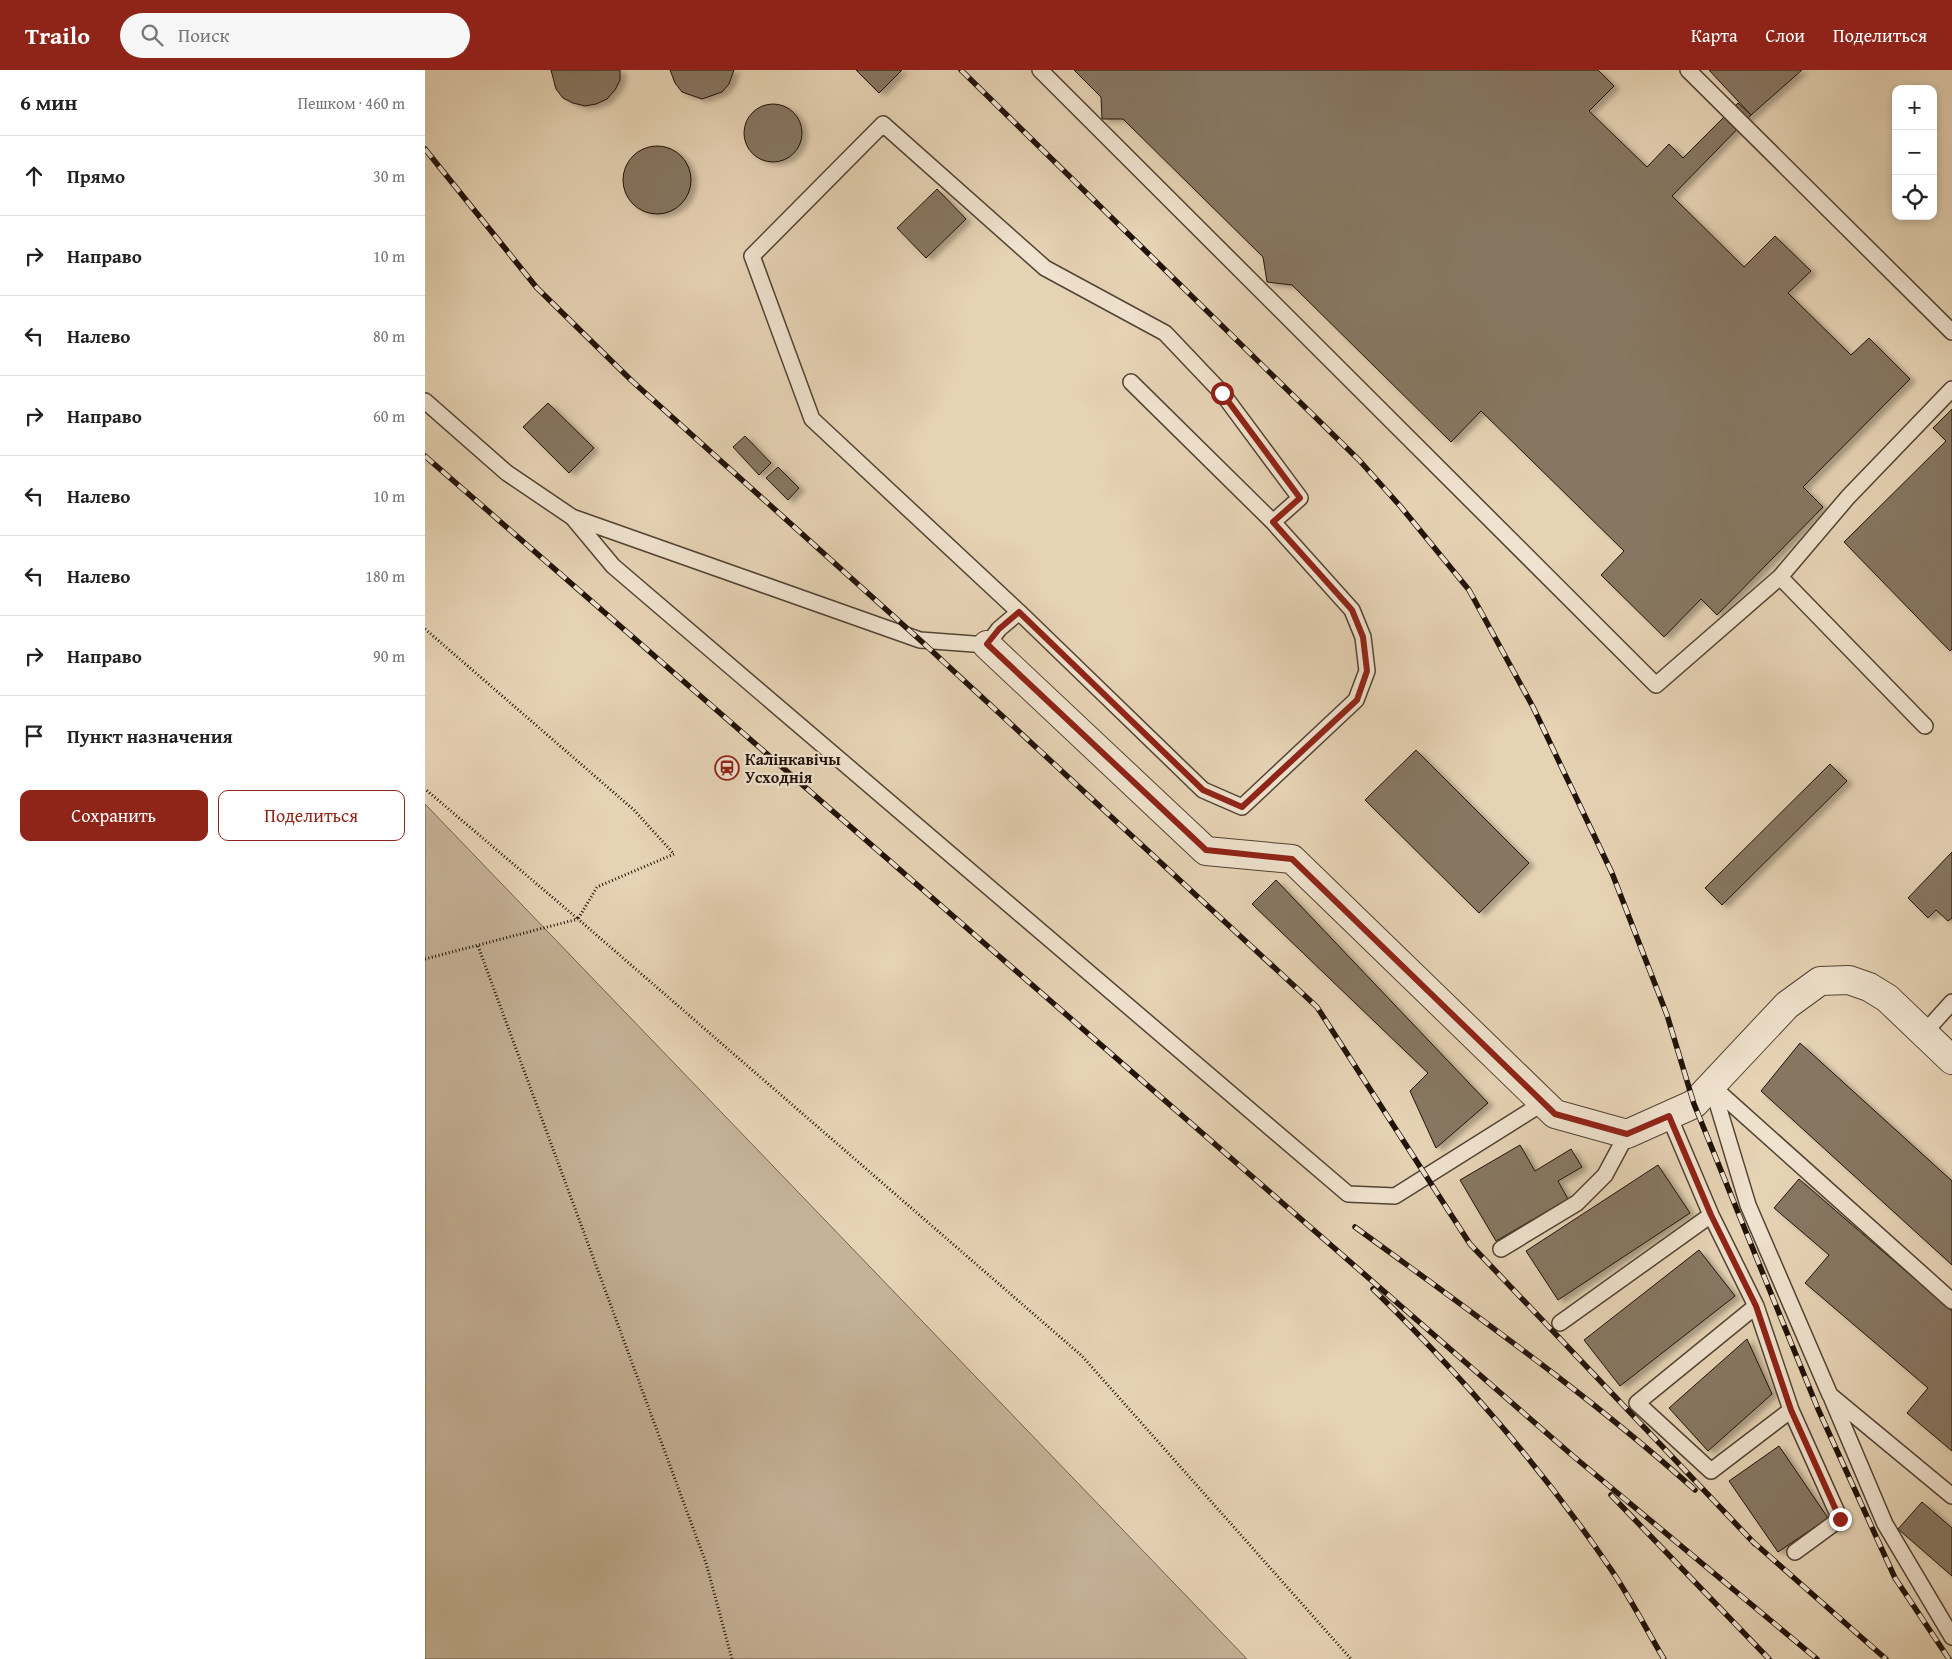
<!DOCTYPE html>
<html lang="ru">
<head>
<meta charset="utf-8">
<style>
	body { margin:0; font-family:"Gentium Book Plus",serif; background:#f6f6f6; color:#222 }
	.controls { position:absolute; right:15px; top:15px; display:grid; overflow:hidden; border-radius:10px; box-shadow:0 2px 8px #0003 }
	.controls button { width:45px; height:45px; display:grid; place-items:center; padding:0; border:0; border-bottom:1px solid #e0e0e0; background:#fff; color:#222; font:25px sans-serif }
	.stop { position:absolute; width:15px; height:15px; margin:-11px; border:4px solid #8f2418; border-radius:50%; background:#fff }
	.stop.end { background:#8f2418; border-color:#fff; box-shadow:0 1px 5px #0008 }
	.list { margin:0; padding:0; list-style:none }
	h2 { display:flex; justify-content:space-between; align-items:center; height:65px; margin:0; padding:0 20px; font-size:21px }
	h2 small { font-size:16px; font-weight:400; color:#767676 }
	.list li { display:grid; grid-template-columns:32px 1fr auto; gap:15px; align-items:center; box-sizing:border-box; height:80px; padding:0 20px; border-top:1px solid #e0e0e0 }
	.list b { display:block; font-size:19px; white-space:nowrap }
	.list em { font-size:16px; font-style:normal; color:#767676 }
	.actions { display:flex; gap:10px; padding:15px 20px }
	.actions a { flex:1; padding:11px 0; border:1px solid #8f2418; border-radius:10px; text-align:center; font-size:18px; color:#8f2418 }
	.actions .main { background:#8f2418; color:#fff }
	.icon { flex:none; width:28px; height:28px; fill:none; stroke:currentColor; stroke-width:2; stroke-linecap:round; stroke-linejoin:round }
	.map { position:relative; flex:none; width:1527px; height:1589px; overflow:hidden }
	header { display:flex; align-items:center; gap:30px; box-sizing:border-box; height:70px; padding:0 25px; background:#8f2418; color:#fff }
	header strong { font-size:24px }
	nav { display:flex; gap:28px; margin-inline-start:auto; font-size:18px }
	.search { width:350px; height:45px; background:#f6f6f6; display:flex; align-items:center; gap:12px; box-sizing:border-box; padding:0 18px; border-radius:28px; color:#767676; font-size:19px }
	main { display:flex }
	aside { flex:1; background:#fff }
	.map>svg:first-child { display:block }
	.green { fill:#c5b297; stroke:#736250 }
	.building { fill:#877762; stroke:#21130a; filter:url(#shadow) }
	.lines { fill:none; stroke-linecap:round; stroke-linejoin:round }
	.service-casing { stroke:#524334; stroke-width:18 }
	.minor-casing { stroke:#524334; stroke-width:30 }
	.path { stroke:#21130a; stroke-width:3; stroke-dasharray:1 2.5; stroke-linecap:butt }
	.service { stroke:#efe2ce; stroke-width:15 }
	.minor { stroke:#efe2ce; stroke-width:28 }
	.rail-casing { stroke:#21130a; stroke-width:5.5 }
	.rail { stroke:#efe2ce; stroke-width:4; stroke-dasharray:11; stroke-linecap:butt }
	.route { stroke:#8f2418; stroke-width:6 }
	.labels { text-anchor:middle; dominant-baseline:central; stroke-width:4.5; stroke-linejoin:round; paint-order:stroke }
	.poi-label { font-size:16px; font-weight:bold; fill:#21130a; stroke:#efe2ce; text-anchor:start }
</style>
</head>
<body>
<header>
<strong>Trailo</strong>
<div class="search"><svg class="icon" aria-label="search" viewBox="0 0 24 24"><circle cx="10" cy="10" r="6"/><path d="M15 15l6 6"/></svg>Поиск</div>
<nav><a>Карта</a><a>Слои</a><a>Поделиться</a></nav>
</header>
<main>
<aside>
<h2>6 мин<small>Пешком · 460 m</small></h2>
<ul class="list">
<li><svg class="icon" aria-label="ahead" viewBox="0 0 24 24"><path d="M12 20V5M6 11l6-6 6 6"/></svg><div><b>Прямо</b></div><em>30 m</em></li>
<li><svg class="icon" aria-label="right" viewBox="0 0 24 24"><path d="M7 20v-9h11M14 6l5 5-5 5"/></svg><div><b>Направо</b></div><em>10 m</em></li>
<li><svg class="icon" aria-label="left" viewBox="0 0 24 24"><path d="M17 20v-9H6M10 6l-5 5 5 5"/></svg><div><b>Налево</b></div><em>80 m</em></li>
<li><svg class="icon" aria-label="right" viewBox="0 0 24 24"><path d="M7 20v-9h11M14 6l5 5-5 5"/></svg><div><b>Направо</b></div><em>60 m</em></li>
<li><svg class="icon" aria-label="left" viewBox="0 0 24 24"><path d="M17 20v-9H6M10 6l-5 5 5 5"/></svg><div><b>Налево</b></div><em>10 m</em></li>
<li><svg class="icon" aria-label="left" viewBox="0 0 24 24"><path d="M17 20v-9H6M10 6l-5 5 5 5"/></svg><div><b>Налево</b></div><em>180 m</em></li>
<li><svg class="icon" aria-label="right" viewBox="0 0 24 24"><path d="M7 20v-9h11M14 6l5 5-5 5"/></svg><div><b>Направо</b></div><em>90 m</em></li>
<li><svg class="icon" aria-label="arrive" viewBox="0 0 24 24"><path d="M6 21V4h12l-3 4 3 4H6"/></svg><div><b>Пункт назначения</b></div></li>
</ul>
<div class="actions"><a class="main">Сохранить</a><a>Поделиться</a></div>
</aside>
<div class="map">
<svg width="1527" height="1589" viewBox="0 0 1527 1589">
	<defs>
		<filter id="shadow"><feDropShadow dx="5.5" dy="3" stdDeviation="2.5" flood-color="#0004"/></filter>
	</defs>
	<rect width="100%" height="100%" fill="#e6d3b4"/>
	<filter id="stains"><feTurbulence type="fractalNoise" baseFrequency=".004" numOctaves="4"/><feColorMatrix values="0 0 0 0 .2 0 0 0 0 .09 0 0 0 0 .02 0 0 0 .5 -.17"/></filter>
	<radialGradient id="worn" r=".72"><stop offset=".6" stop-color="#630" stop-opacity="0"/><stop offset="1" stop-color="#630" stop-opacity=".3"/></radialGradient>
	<path class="green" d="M0 734 822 1589H0Z"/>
	<path class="building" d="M126 0H195V10L190 20 182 29 171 34 160 36 148 33 138 28 131 19Z
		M245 0H309L304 14 297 22 277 29 257 22 250 13Z
		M431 0H477L454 23Z
		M649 0H1173L1189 16 1164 41 1222 97 1244 74 1258 88 1313 33 1326 45 1247 126 1319 197 1350 166 1386 201 1363 223 1426 285 1444 268 1485 309 1378 417 1398 437 1292 545 1276 529 1239 567 1176 505 1199 481 1056 341 1026 372 867 215 842 212 838 187 698 49H677L676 27Z
		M1284 0H1377L1326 45Z
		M319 63a29 29 0 1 1 58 0a29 29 0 1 1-58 0Z
		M198 110a34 34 0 1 1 68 0a34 34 0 1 1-68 0Z
		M512 119 541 149 501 188 472 158Z
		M123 333 169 378 144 403 98 357Z
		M1527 339V579L1525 581 1419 472 1521 371 1508 358Z
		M320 366 346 393 334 405 308 377Z
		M353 397 374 418 363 430 341 408Z
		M991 680 1104 793 1054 843 940 730Z
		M1405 694 1422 711 1297 835 1280 818Z
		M1527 782V848L1523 851 1511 840 1503 848 1483 828Z
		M851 810 1063 1033 1011 1078 985 1021 1003 1003 827 834Z
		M1375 973 1527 1111V1195L1336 1021Z
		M1095 1075 1110 1101 1146 1079 1157 1097 1133 1111 1143 1129 1071 1171 1035 1110Z
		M1233 1095 1265 1143 1133 1230 1101 1181Z
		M1374 1109 1527 1241V1381L1482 1343 1503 1318 1380 1213 1404 1185 1349 1138Z
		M1274 1180 1310 1226 1195 1316 1159 1270Z
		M1322 1269 1347 1324 1283 1381 1244 1338Z
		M1354 1376 1403 1448 1353 1482 1304 1411Z
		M1497 1432 1527 1458V1506L1473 1459Z"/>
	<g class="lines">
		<g class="service-casing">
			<path id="service" d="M615 0 1231 615 1355 507 1500 656
				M1263 0 1527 262
				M0 331 82 403 147 447 495 570 562 575 574 559 594 542 387 349 327 186 458 54 620 198 740 263 797 323 875 428 848 452 706 312
				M148 448 188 496 923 1124 970 1126 1118 1033
				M1355 507 1423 427 1527 319
				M594 542 778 720 817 737 931 630 942 601 938 567 927 540 848 452
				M1500 962 1527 932
				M1287 1016 1323 1135 1405 1325 1527 1426
				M1288 1017 1527 1231
				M1286 1145 1331 1236 1212 1333 1286 1401 1366 1340 1331 1236
				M1076 1179 1152 1133 1180 1105 1202 1064
				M1135 1253 1286 1145 1244 1046
				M1407 1329 1460 1454 1527 1567
				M1366 1340 1415 1449 1370 1482"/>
		</g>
		<g class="minor-casing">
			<path id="minor" d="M562 575 781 781 867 789 1130 1044 1202 1064 1269 1034 1362 935 1395 911 1424 910 1444 917 1462 928 1527 990"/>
		</g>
		<path class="path" d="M0 559 209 740 249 784 172 817 153 849 0 719
			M53 876 281 1493 307 1589
			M0 889 153 849 657 1286 926 1589"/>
		<use href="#service" class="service"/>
		<use href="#minor" class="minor"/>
		<g class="rail-casing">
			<path id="rail" d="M536 0 934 390 976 437 1044 520 1108 637 1187 803 1242 945 1269 1034 1393 1339 1470 1508 1524 1589
				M0 79 112 218 207 311 495 570 892 937 1045 1174 1330 1474
				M0 386 1148 1386 1392 1589
				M930 1157C1046 1242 1163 1324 1270 1420
				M948 1219C1035 1304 1117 1398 1185 1498 1205 1527 1221 1559 1239 1589
				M1186 1425 1344 1589
				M1326 1470 1461 1589"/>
		</g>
		<use href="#rail" class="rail"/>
	</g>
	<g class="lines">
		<path class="route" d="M797 323 875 428 848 452 927 540 938 567 942 601 932 630 817 737 778 720 594 542 574 559 562 574 781 780 867 789 1130 1044 1202 1064 1244 1046 1286 1145 1331 1236 1366 1340 1415 1449"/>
	</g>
	<defs>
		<g id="station-ring" transform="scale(1.25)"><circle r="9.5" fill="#efe2ce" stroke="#8f2418" stroke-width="1.5"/><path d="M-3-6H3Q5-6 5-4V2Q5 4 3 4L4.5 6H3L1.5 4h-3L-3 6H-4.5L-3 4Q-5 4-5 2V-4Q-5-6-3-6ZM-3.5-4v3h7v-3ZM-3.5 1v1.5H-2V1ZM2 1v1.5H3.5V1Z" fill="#8f2418"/></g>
	</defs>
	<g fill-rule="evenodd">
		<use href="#station-ring" x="302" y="698"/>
	</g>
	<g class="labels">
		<g class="poi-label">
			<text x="320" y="689">Калінкавічы<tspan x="320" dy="18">Усходнія</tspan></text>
		</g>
	</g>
	<rect width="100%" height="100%" filter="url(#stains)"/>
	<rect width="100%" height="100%" fill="url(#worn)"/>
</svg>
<div class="controls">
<button>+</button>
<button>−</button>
<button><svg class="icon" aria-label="locate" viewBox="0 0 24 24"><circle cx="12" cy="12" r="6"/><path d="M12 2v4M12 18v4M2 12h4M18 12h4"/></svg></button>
</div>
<div class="stop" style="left:797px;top:323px"></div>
<div class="stop end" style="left:1415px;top:1449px"></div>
</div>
</main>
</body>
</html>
